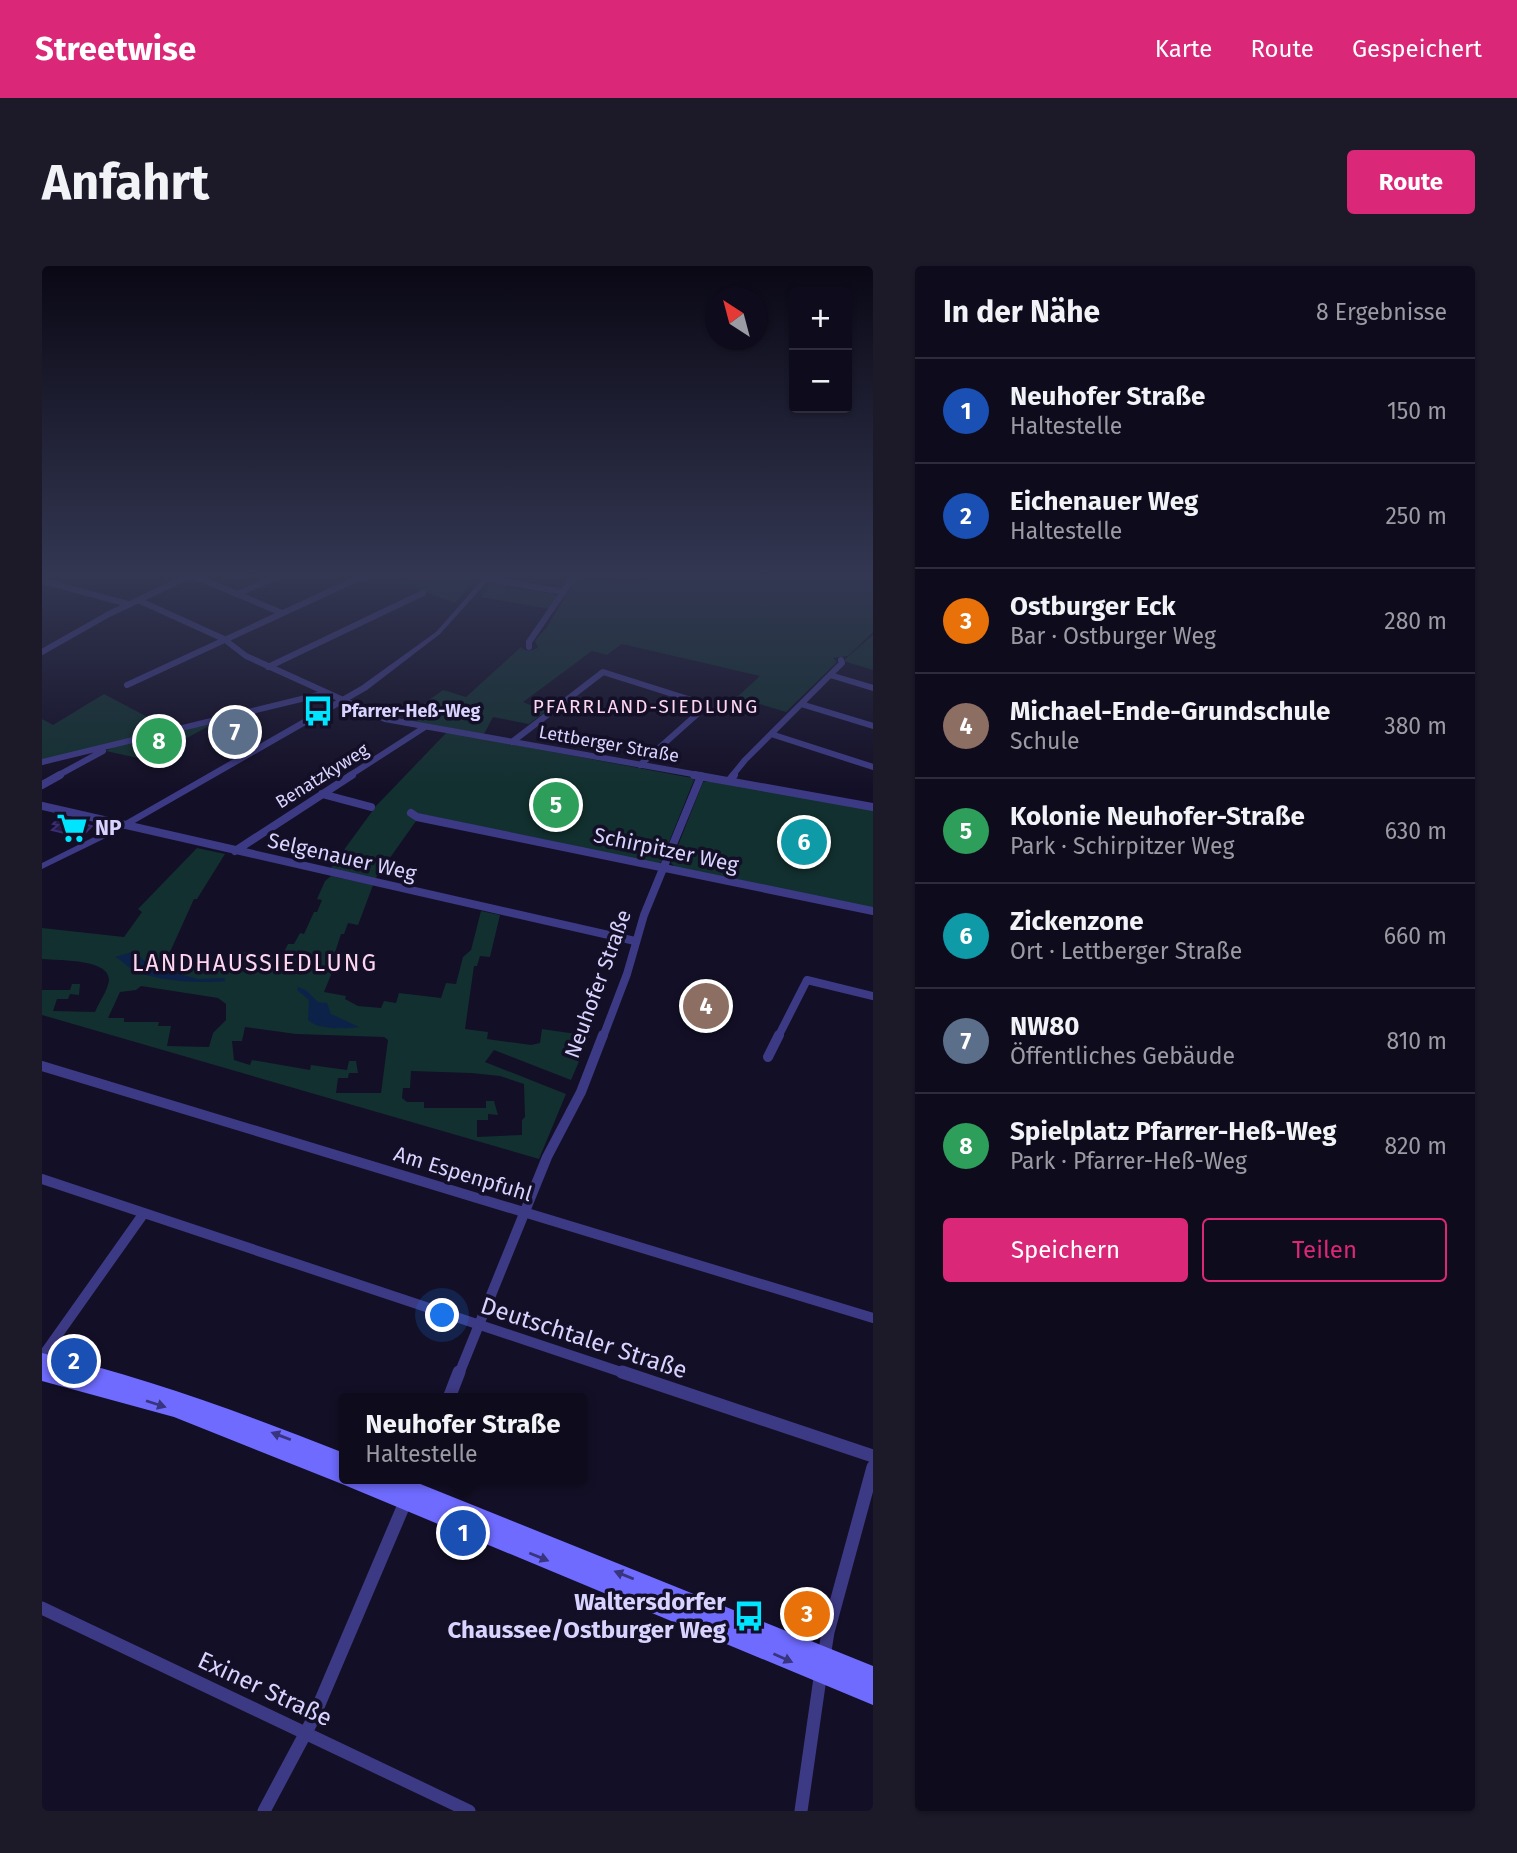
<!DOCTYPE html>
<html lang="de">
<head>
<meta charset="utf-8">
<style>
	body { margin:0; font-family:"Fira Sans",sans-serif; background:#1c1929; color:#f1f3f6 }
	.controls { position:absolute; right:21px; top:21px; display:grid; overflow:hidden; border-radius:7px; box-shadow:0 2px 5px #0004 }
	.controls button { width:63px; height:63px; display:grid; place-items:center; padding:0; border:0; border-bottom:2px solid #2e2b3b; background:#0e0b1c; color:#f1f3f6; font:35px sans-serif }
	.compass { position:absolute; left:663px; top:21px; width:63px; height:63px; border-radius:50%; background:#0e0b1c; box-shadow:0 2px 5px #0004; rotate:324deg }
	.you { position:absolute; left:401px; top:1050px; width:24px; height:24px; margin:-18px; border:5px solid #fff; border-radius:50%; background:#1a73e8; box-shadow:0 0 0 10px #1a73e833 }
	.badge { display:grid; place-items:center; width:46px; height:46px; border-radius:50%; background:#db2777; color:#fff; font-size:23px; font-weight:700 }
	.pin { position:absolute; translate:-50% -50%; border:4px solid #fff; box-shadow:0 2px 7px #0006 }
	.popup { position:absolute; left:297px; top:1127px; width:248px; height:91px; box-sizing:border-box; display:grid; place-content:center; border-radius:7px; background:#0e0b1c; filter:drop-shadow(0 2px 5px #0005); font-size:23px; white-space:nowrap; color:#9b9ba3 }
	.popup b { font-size:26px; color:#f1f3f6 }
	.popup::after { content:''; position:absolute; left:50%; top:100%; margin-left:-14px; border:14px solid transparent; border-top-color:#0e0b1c }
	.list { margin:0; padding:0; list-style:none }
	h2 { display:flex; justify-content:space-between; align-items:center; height:91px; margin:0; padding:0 28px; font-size:30px }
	h2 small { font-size:23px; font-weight:400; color:#9b9ba3 }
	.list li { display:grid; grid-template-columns:46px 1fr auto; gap:21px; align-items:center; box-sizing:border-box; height:105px; padding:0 28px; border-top:2px solid #2e2b3b }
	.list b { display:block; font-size:26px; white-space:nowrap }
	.list p { margin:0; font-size:23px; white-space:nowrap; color:#9b9ba3 }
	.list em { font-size:23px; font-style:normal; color:#9b9ba3 }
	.actions { display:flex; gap:14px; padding:21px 28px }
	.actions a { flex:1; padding:16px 0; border:2px solid #db2777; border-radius:7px; text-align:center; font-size:24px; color:#db2777 }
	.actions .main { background:#db2777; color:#fff }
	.map { position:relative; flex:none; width:831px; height:1545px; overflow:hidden; border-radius:7px }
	header { display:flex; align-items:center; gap:42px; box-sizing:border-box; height:98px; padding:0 35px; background:#db2777; color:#fff }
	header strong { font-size:33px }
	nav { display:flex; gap:38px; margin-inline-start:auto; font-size:24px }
	.intro { display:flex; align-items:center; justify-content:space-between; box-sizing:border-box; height:168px; padding:0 42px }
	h1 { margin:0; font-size:49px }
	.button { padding:18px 32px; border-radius:7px; background:#db2777; color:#fff; font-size:24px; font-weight:700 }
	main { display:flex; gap:42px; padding:0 42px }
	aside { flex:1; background:#0e0b1c; border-radius:7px; box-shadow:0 2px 5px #0004 }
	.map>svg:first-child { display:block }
	.green { fill:#12302f; fill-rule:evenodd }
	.water { fill:#0c2248 }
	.building { fill:#241b47; stroke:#3b2d73; stroke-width:2 }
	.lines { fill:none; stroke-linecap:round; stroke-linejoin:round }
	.minor-far3 { stroke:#3d3a85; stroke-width:6 }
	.minor-far2 { stroke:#3d3a85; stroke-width:8 }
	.minor-far1 { stroke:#3d3a85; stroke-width:10 }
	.minor { stroke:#3d3a85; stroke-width:13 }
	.tertiary { fill:#3d3a85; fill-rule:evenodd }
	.secondary { fill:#6f6bff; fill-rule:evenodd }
	.oneway { fill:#38347d }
	.labels { text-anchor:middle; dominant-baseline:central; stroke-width:7; stroke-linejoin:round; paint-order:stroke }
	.far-poi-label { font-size:18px; font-weight:bold; fill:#d9d4ff; stroke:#130f26; text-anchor:start }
	.far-street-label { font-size:18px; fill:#d9d4ff; stroke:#130f26 }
	.far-neighbourhood-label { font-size:19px; letter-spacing:2px; fill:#ffd6f0; stroke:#130f26 }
	.poi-label { font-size:21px; font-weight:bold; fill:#d9d4ff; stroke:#130f26; text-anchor:start }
	.street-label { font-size:21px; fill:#d9d4ff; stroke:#130f26 }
	.neighbourhood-label { font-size:23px; letter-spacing:2px; fill:#ffd6f0; stroke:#130f26 }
	.near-street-label { font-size:24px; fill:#d9d4ff; stroke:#130f26 }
	.near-poi-label { font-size:24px; font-weight:bold; fill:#d9d4ff; stroke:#130f26; text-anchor:end }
</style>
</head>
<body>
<header>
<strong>Streetwise</strong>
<nav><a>Karte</a><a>Route</a><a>Gespeichert</a></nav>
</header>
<div class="intro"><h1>Anfahrt</h1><a class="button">Route</a></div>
<main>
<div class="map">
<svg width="831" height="1545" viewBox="0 0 831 1545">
	<rect width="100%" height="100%" fill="#130f26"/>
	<path class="green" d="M340 309H422L433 313 413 337Z
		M608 309H831V366L806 390 791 392 795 396 744 446 695 431 718 410 580 378 565 389 550 385 481 436 504 445 487 458 451 451 442 468 360 453 401 424 424 431 479 381C482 386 492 385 496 381L493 375 505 361 535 311 594 320Z
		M458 320 512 328 515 330 508 343 439 331 448 321Z
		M831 369V404L801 395Z
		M62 428 130 464 0 494V453L11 459Z
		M174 456 105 494 64 485 73 480Z
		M405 466 650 512 652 514 619 596 615 598 379 548 333 613 288 603 334 540Z
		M667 515 831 544V642L633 601 629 597 661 516Z
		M155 582 183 588 155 633H152L128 686 161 691 160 695 196 697 201 686 239 692 246 678H252L258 667 262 668 272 646H275L280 634 275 633 283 615 289 610 331 619 316 659 306 657 302 668H299L288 702 291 704 282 726 304 730 303 733 316 740 339 742 342 735 354 737 357 727 399 732 404 717 414 718 421 691 429 684 439 645 458 649 448 691 438 690 435 700H432L423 763 446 766 445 773 489 779 498 777 500 763 548 770 529 814 452 784 443 796 524 828 497 893 0 749V724H28L30 718H38L37 729 28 728 26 733H15L11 745 53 746C57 736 66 724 67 714 67 692 15 695 0 693V662L82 671 100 646 96 643ZM99 720 176 732 184 738V754L171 767 167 781 125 780 129 760H116L117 756H82V752H66L78 726 94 724ZM203 761 254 768 342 771 346 774 339 827H294L296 812H306L307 807H316L314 795H307L305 804 269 799 268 804 210 794 208 799 192 794 190 775H200ZM369 805 429 807 458 810 482 818 483 851 480 854V869L435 871V854H446V848L456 849 452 835H444V842H382V836H365L360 832 361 822H368Z"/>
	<path class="water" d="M93 685 107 700 156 713 183 712V715C159 718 113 715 91 704 84 700 81 695 73 691Z
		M256 721 264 724 276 736 285 737 289 748 317 761C303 763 276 764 266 754L267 734 255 724Z"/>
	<path class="building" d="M17 552 25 555 50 560 39 571 10 564 16 559 11 558Z"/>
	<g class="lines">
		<path class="minor-far3" d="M150 309 240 347
			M444 313 522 326
			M0 315 86 338
			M195 328 239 309
			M96 334 182 373 204 390 343 453 662 510
			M487 381V376L533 309
			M0 386 67 348 149 309
			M226 401 381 327
			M788 409 831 422
			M85 419 319 311 328 310
			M759 438 831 460
			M729 468 831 501
			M470 476 561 406 662 438V442L598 499
			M0 496 284 427
			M15 510 61 485
			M307 510 383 461
			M690 510 703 494 800 397 799 394"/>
		<path class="minor-far2" d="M652 509 831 541
			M687 515 692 509
			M0 519 18 509
			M280 528 329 541
			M0 540 593 675
			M369 547 375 551 831 645
			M193 585 310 509
			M561 771 585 708 602 649 659 510
			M736 771 765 714 831 730"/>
		<path class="minor-far1" d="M726 791 737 769
			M0 800 831 1052
			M0 913 585 1108
			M0 1091 102 947
			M417 1108 505 891 539 826 561 769"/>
		<path class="minor" d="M580 1106 831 1190
			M407 1132 417 1106
			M0 1342 427 1545
			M782 1391 786 1366 831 1201
			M222 1545 270 1455 373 1213
			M759 1545 779 1405"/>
		<path class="tertiary" d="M424 309 443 311 445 309H451L398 368 325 424 84 562 0 603V597L78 558 319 420 394 366 440 314Z"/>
		<path class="secondary" d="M0 1087C104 1111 203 1148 302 1187V1213H326L340 1218 338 1213H366L831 1400V1439L300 1218 132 1151 0 1115Z"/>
	</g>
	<defs><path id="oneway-solid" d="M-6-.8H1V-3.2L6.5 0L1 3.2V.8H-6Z" transform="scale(1.75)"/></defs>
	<g class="oneway">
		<use href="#oneway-solid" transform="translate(114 1138) rotate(18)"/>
		<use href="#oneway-solid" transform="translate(239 1170) rotate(-159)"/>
		<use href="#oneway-solid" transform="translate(497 1291) rotate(22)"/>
		<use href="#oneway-solid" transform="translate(582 1309) rotate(-158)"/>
		<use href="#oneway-solid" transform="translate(741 1392) rotate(24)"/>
	</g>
	<linearGradient id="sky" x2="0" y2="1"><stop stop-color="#0a0815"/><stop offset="0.59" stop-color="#333752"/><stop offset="1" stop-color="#333752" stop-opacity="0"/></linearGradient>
	<rect width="831" height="525" fill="url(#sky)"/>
	<defs>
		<g id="bus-bare" transform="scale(2.415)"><path d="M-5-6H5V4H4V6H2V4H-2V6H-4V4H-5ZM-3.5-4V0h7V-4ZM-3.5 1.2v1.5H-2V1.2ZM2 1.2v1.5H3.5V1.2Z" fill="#00e5ff" stroke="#130f26" stroke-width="2.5" paint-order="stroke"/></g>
		<g id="supermarket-bare" transform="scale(2.415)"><path d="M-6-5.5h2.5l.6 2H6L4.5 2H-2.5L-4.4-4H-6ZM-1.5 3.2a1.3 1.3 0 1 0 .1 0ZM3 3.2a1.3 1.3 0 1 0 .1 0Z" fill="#00e5ff" stroke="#130f26" stroke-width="2.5" paint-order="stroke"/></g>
	</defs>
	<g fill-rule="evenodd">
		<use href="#bus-bare" x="276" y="445"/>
		<use href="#supermarket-bare" x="30" y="562"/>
		<use href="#bus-bare" x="707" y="1350"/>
	</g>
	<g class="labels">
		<g class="far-poi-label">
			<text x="299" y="445">Pfarrer-Heß-Weg</text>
		</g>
		<g class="far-street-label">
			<text transform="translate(567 478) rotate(10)">Lettberger Straße</text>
			<text transform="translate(280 510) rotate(-32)">Benatzkyweg</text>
		</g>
		<g class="far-neighbourhood-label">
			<text x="604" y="440">PFARRLAND-SIEDLUNG</text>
		</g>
		<g class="poi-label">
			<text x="53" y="562">NP</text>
		</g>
		<g class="street-label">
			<text transform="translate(624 584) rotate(12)">Schirpitzer Weg</text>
			<text transform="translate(300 591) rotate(13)">Selgenauer Weg</text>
			<text transform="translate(556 718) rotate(-70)">Neuhofer Straße</text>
			<text transform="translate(421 908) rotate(17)">Am Espenpfuhl</text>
		</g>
		<g class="neighbourhood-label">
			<text x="213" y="697">LANDHAUSSIEDLUNG</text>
		</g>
		<g class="near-street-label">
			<text transform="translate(542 1072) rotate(18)">Deutschtaler Straße</text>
			<text transform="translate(223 1423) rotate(25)">Exiner Straße</text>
		</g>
		<g class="near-poi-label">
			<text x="684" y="1336">Waltersdorfer<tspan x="684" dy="28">Chaussee/Ostburger Weg</tspan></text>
		</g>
	</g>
</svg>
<div class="controls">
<button>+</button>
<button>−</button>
</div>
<svg class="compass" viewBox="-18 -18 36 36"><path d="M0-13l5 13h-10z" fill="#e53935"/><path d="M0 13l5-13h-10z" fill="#9b9ba3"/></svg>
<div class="you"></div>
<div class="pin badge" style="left:421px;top:1267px;background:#1a4fb4">1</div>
<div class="popup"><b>Neuhofer Straße</b>Haltestelle</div>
<div class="pin badge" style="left:32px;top:1095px;background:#1a4fb4">2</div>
<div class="pin badge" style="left:765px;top:1348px;background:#e8710a">3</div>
<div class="pin badge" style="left:664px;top:740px;background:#8d6e63">4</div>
<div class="pin badge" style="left:514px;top:539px;background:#2e9e5b">5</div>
<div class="pin badge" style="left:762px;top:576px;background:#0f9aa8">6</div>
<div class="pin badge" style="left:193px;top:466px;background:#5c6f8a">7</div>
<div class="pin badge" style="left:117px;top:475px;background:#2e9e5b">8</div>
</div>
<aside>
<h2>In der Nähe<small>8 Ergebnisse</small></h2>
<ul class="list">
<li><span class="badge" style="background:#1a4fb4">1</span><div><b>Neuhofer Straße</b><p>Haltestelle</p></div><em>150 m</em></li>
<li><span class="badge" style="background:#1a4fb4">2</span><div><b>Eichenauer Weg</b><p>Haltestelle</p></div><em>250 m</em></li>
<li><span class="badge" style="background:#e8710a">3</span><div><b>Ostburger Eck</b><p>Bar · Ostburger Weg</p></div><em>280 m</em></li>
<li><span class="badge" style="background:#8d6e63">4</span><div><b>Michael-Ende-Grundschule</b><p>Schule</p></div><em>380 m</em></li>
<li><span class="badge" style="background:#2e9e5b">5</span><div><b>Kolonie Neuhofer-Straße</b><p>Park · Schirpitzer Weg</p></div><em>630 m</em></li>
<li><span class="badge" style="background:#0f9aa8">6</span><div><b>Zickenzone</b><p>Ort · Lettberger Straße</p></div><em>660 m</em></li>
<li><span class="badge" style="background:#5c6f8a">7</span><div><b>NW80</b><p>Öffentliches Gebäude</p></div><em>810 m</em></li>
<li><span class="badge" style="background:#2e9e5b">8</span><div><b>Spielplatz Pfarrer-Heß-Weg</b><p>Park · Pfarrer-Heß-Weg</p></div><em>820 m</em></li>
</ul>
<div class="actions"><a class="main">Speichern</a><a>Teilen</a></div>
</aside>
</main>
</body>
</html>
